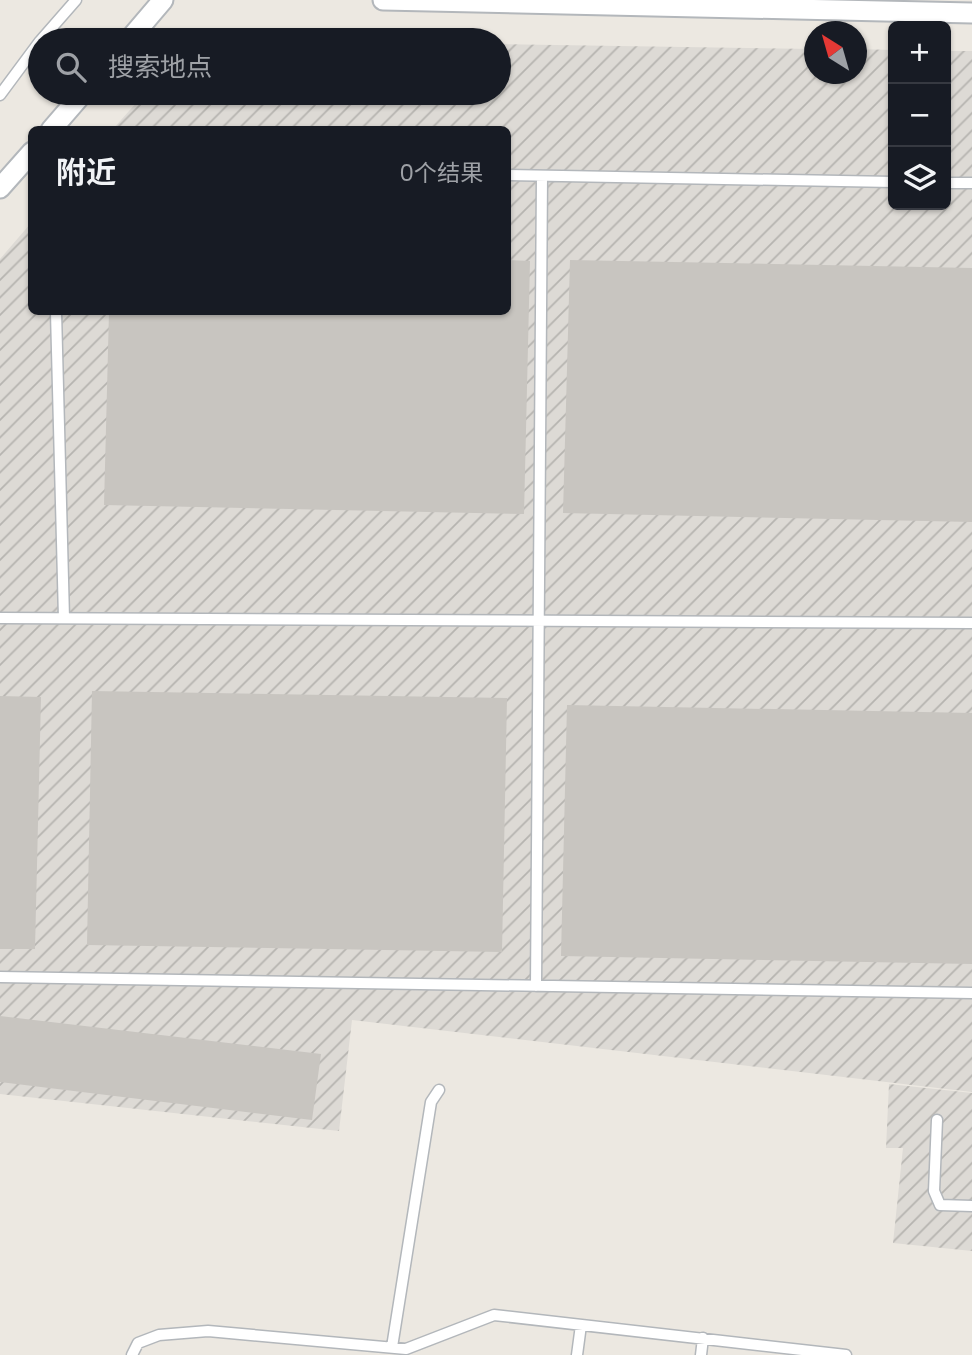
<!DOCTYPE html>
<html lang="zh">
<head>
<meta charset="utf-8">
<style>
	body { margin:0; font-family:Poppins,"Noto Sans SC",sans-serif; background:#242831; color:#f1f3f6 }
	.controls { position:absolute; right:21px; top:21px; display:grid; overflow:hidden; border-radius:10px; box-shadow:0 2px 5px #0004 }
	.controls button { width:63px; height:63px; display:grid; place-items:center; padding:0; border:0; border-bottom:2px solid #363941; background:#171b24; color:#f1f3f6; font:35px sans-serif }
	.compass { position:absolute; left:804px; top:21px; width:63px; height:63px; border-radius:50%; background:#171b24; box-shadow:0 2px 5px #0004; rotate:323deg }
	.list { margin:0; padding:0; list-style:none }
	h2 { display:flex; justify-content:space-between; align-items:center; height:91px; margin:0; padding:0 28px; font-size:30px }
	h2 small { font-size:23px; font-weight:400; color:#9ea1a6 }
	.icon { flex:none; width:38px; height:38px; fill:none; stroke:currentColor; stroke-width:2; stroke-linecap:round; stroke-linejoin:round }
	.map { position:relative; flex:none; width:972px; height:1355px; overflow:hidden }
	.search { position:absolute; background:#171b24; box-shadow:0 2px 5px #0004; left:28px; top:28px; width:483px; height:77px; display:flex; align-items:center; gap:18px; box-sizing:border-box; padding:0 24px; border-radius:38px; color:#9ea1a6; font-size:26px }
	.panel { position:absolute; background:#171b24; box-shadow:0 2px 5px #0004; left:28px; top:126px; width:483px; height:189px; border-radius:10px }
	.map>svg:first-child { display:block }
	.industrial { fill:url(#industrial-furrows) }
	.building { fill:#c8c5c0 }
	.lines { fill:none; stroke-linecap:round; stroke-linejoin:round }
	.service-casing { stroke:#b3b7bb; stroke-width:13 }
	.minor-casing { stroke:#b3b7bb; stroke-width:23 }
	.service { stroke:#fff; stroke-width:10 }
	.minor { stroke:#fff; stroke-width:19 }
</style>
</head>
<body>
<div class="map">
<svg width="972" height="1355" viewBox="0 0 972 1355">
	<defs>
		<pattern id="industrial-furrows" width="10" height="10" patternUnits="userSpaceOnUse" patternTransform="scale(1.75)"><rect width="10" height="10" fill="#dddad5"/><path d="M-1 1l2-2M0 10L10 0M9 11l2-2" fill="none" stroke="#b6b4b0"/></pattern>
	</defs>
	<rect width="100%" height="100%" fill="#ece8e1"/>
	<path class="industrial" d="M499 44 814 49V74H856L857 49 893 50V205H946V51H972V1092L352 1020 339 1131 0 1094V259L31 223 32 312H508V130L113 129 145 93H499Z
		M889 1084 972 1093V1251L893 1243 903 1148H886Z"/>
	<path class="building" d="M508 260 530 261 524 514 104 505 109 312H508Z
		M570 260 972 268V522L563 513Z
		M92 691 507 698 502 952 87 945Z
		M0 696 41 697 35 949H0Z
		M567 705 972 713V964L561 956Z
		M0 1016 321 1054 312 1120 0 1082Z"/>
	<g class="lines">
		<g class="service-casing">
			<path id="service" d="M41 40 76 0
				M0 95 40 41
				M508 175 893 182
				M946 183H972
				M56 312 64 618
				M0 618 972 623
				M0 977 972 993
				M536 986 542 176
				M937 1120 934 1191 940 1205 972 1206
				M392 1347 431 1102 439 1090
				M132 1355 138 1343 159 1335 208 1331 406 1349 494 1315 846 1355
				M577 1355 581 1325
				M701 1355 703 1338"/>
		</g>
		<g class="minor-casing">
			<path id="minor" d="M383 0 972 13
				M129 40 163 0
				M51 130 83 93
				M0 188 32 152"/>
		</g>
		<use href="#service" class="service"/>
		<use href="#minor" class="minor"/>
	</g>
</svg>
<div class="controls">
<button>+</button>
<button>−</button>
<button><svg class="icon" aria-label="layers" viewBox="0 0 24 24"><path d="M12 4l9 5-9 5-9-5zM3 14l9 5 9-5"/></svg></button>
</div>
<svg class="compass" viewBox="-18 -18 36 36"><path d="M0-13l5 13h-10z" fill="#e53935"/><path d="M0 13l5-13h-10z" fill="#9ea1a6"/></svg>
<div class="search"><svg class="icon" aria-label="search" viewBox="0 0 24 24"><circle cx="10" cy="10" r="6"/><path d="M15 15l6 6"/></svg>搜索地点</div>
<section class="panel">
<h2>附近<small>0个结果</small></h2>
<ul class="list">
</ul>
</section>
</div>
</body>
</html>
